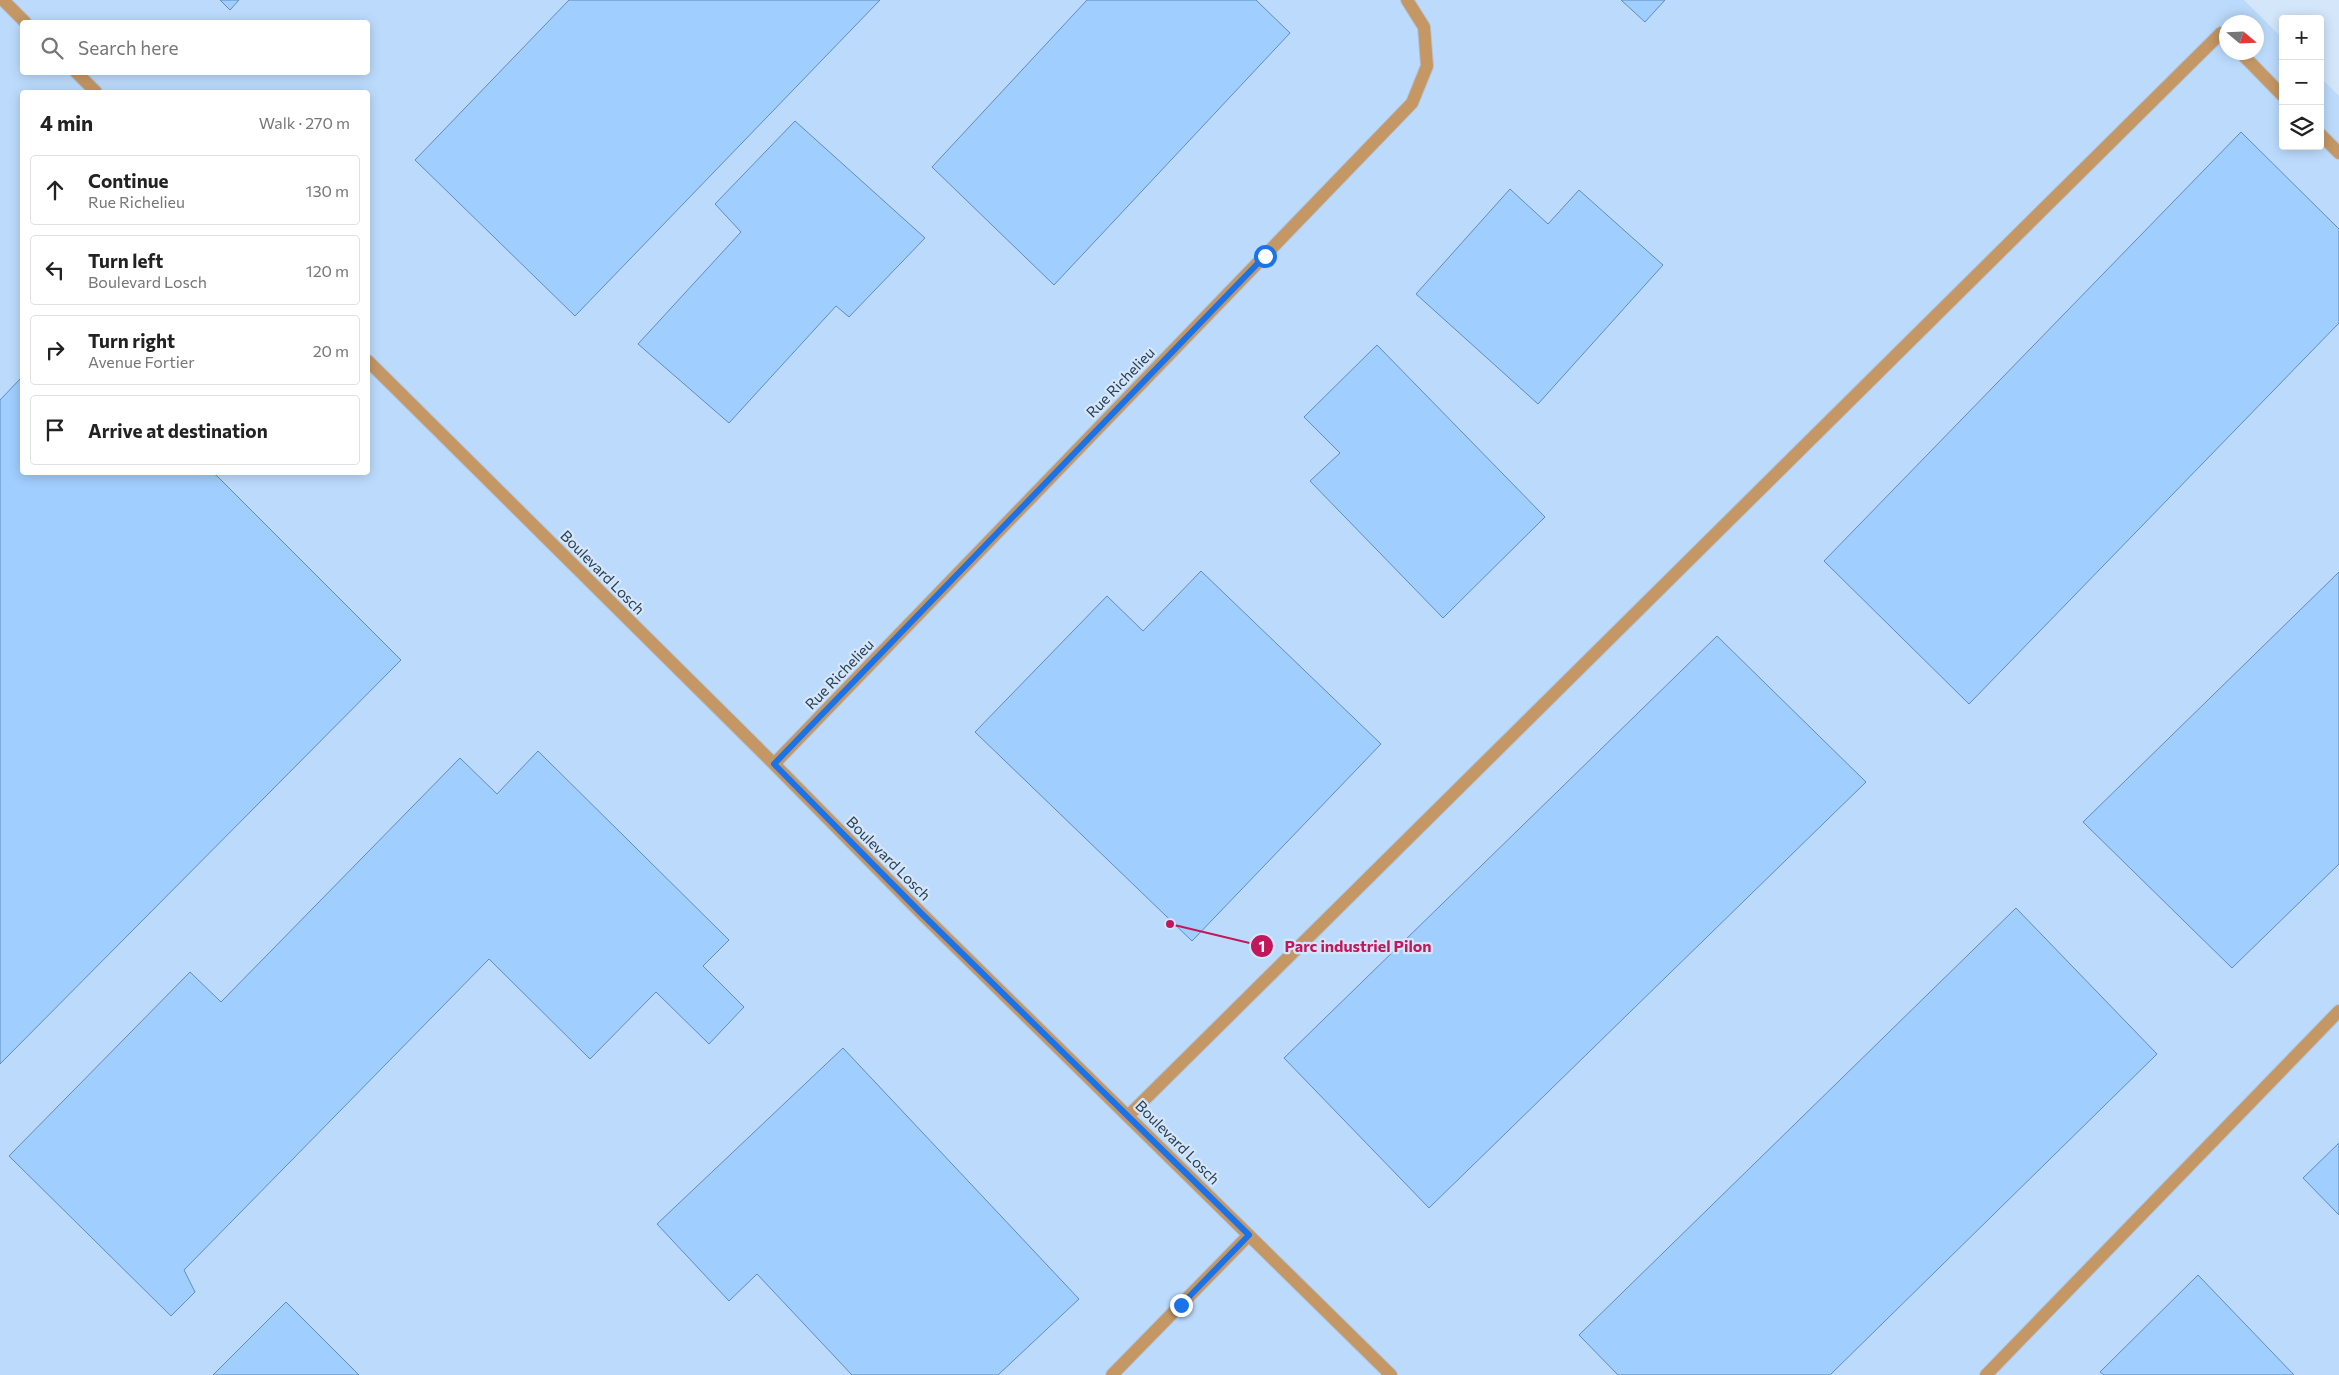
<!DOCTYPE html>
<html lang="en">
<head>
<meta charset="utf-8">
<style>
	body { margin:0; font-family:Commissioner,sans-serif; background:#f2f2f2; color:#222 }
	.controls { position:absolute; right:15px; top:15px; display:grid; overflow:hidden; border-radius:5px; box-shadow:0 2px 12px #0003 }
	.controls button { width:45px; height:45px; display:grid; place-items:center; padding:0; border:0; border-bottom:1px solid #e0e0e0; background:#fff; color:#222; font:25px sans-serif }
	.compass { position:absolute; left:2219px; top:15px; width:45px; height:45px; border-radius:50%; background:#fff; box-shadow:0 2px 12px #0003; rotate:109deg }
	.stop { position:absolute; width:15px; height:15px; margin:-11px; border:4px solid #1a73e8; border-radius:50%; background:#fff }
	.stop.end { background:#1a73e8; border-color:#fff; box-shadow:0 1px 5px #0008 }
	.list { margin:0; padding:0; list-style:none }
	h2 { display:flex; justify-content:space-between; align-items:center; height:65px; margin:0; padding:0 20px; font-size:21px }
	h2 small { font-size:16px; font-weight:400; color:#767676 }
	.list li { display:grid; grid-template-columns:32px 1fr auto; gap:15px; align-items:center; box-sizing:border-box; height:70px; margin:0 10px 10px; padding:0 10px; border:1px solid #e0e0e0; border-radius:5px }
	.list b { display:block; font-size:19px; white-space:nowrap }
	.list p { margin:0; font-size:16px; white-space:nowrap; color:#767676 }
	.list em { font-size:16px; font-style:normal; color:#767676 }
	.icon { flex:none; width:28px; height:28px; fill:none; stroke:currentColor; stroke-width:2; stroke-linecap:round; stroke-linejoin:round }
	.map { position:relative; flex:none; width:2339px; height:1375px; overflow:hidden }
	.search { position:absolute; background:#fff; box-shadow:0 2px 12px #0003; left:20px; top:20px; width:350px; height:55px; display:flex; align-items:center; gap:12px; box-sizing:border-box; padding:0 18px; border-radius:5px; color:#767676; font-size:19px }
	.panel { position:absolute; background:#fff; box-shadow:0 2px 12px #0003; left:20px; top:90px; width:350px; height:385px; border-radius:5px }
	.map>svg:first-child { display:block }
	.built { fill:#bcdbfc; fill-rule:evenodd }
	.building { fill:#a0cefe; stroke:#5f8cb8 }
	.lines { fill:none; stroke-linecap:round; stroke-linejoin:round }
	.lane-casing { stroke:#b2c4d8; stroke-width:14 }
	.street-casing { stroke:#b2c4d8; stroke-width:14 }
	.path { stroke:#8fa1b5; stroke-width:3; stroke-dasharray:1 4; stroke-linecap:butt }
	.lane { stroke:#c49765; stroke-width:12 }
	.street { stroke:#c49765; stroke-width:12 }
	.route { stroke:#1a73e8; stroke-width:6 }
	.labels { text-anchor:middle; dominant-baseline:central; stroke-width:4.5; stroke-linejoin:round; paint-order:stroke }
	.street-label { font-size:15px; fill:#2b3e51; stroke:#d4e6fa }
	.leader { fill:none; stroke:#c2185b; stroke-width:2 }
	.callout-dot { fill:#c2185b; stroke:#d4e6fa; stroke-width:2 }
	.mark-label { font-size:15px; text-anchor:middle; font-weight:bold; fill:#fff }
	.callout-label { font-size:16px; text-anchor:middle; font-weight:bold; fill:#c2185b; stroke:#d4e6fa; stroke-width:4.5; stroke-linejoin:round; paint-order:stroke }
</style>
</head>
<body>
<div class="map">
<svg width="2339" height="1375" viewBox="0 0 2339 1375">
	<rect width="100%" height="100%" fill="#d4e6fa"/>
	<path class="built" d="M0 0H2244L2283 39V146H2320V77L2339 96V1375H0ZM22 22H368V72H22ZM2226 22H2256V52H2226ZM22 92H368V472H22Z"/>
	<path class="building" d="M220 0H239L230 10Z
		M569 0H880L575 316 415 160Z
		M1087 0H1256L1290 33 1054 285 932 167Z
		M1621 0H1665L1645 22Z
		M795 121 925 238 849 317 836 306 729 423 638 344 741 232 715 204Z
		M2241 132 2339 229V323L1969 704 1824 561Z
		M1510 189 1548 224 1579 190 1663 265 1538 404 1416 294Z
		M1377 345 1545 517 1443 618 1310 481 1340 453 1304 417Z
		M22 377V472H213L401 660 0 1064V400Z
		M1201 571 1381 744 1192 941 975 732 1107 596 1143 631Z
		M2339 572V864L2232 968 2083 822Z
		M1717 636 1866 782 1429 1208 1284 1058Z
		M538 751 729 940 703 966 744 1007 709 1044 656 992 590 1059 489 959 184 1270 195 1292 171 1316 9 1156 190 972 221 1002 460 758 497 794Z
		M2016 908 2157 1054 1830 1375H1618L1579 1335Z
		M843 1048 1079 1299 998 1375H852L757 1274 729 1301 657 1224Z
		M2339 1143V1215L2303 1178Z
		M2198 1275 2294 1375H2104L2100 1372Z
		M286 1302 359 1375H213Z"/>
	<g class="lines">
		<g class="lane-casing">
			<path id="lane" d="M2240 52 2283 96
				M2320 134 2339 153
				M1129 1115 2221 33 2226 39
				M1986 1375 2339 1011"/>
		</g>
		<g class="street-casing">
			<path id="street" d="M3 0 25 22
				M76 72 96 92
				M368 361 774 764 921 913 1391 1375
				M774 764 1412 103 1427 66 1424 27 1407 0
				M1112 1375 1249 1235"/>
		</g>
		<path class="path" d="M216 476 219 472"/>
		<use href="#lane" class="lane"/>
		<use href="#street" class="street"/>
	</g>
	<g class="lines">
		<path class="route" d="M1181 1305 1249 1235 921 913 774 764 1265 256"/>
	</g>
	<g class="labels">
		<g class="street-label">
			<text transform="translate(1120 382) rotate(-46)">Rue Richelieu</text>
			<text transform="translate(603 572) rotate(45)">Boulevard Losch</text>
			<text transform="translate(839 674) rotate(-46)">Rue Richelieu</text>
			<text transform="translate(889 858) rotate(45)">Boulevard Losch</text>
			<text transform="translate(1178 1142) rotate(45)">Boulevard Losch</text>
		</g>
	</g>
	<path class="leader" d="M1170 924L1262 946"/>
	<g class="callout-dot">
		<circle cx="1170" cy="924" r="5"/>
		<circle cx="1262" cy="946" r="12"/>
	</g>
	<g class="mark-label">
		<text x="1262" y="952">1</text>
	</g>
	<g class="callout-label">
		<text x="1358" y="952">Parc industriel Pilon</text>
	</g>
</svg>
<div class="controls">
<button>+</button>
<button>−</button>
<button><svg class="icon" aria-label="layers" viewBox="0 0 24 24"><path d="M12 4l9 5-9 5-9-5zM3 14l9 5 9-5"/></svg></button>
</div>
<svg class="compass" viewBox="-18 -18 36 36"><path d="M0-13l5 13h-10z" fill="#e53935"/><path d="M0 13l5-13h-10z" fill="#767676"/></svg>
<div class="stop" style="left:1265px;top:256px"></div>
<div class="stop end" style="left:1181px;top:1305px"></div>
<div class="search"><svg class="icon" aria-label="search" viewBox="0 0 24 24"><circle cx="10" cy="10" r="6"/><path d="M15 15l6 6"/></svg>Search here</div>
<section class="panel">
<h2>4 min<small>Walk · 270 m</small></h2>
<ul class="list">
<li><svg class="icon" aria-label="ahead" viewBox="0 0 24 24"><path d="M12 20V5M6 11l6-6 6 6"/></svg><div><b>Continue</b><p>Rue Richelieu</p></div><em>130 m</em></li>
<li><svg class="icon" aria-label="left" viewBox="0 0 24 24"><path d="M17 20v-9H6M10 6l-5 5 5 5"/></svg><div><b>Turn left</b><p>Boulevard Losch</p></div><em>120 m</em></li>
<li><svg class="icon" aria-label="right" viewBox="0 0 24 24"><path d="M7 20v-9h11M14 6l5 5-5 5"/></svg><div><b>Turn right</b><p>Avenue Fortier</p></div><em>20 m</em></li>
<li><svg class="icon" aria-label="arrive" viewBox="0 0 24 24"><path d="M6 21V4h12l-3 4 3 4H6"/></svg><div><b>Arrive at destination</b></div></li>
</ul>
</section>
</div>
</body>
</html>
